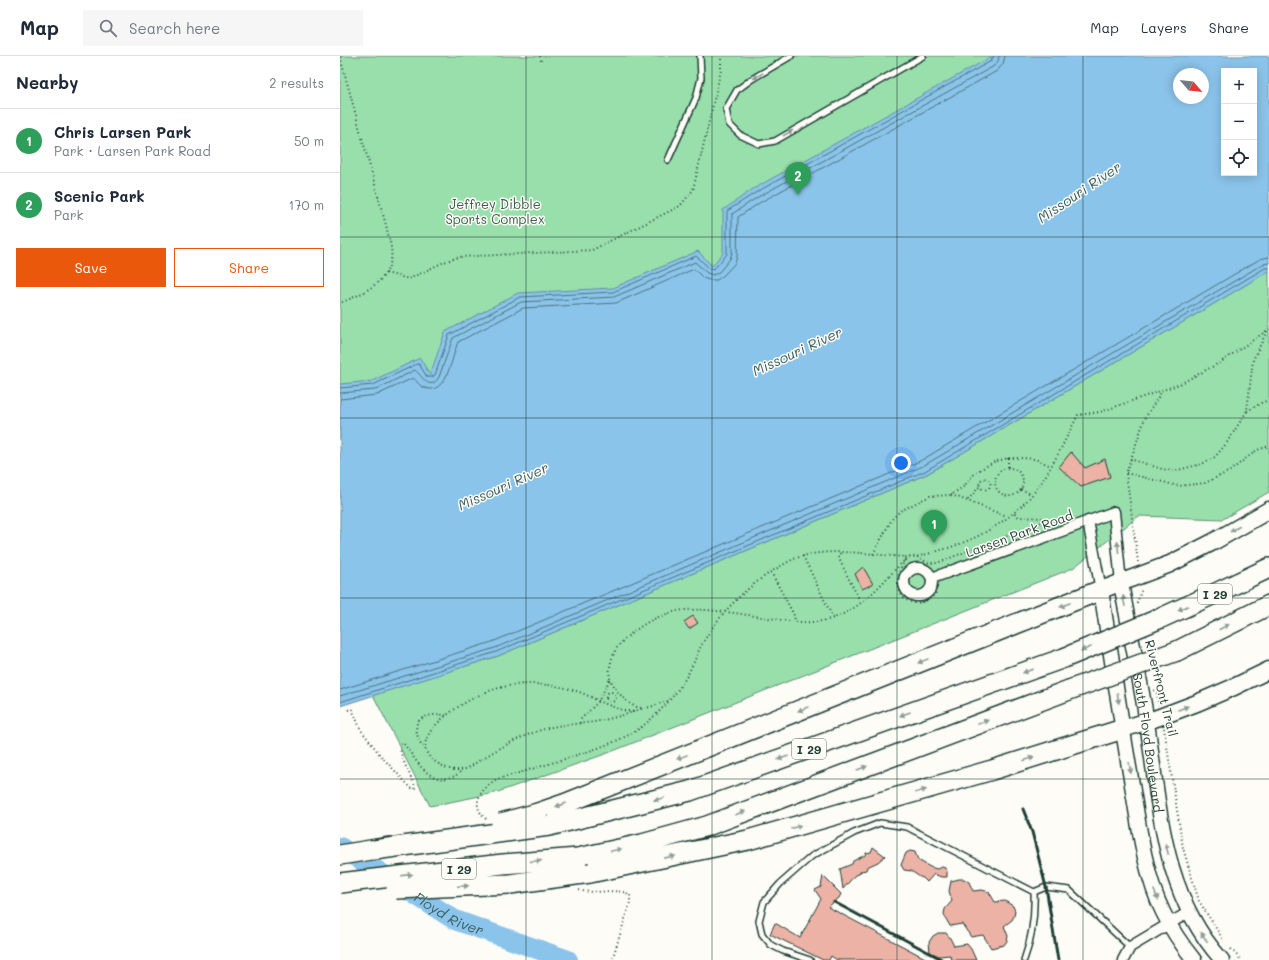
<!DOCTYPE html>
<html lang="en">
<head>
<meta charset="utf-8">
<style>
	body { margin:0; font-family:Mali,sans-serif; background:#f6f6f7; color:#1f2937 }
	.controls { position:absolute; right:12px; top:12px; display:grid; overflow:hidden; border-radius:0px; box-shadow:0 2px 10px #0003 }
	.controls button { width:36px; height:36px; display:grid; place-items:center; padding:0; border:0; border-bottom:1px solid #e0e1e3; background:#fff; color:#1f2937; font:20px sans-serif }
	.compass { position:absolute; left:833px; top:12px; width:36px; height:36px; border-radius:50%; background:#fff; box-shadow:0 2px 10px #0003; rotate:118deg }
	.you { position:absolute; left:561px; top:407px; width:14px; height:14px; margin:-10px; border:3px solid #fff; border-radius:50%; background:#1a73e8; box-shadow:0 0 0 6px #1a73e833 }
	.badge { display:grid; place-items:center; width:26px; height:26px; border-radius:50%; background:#ea580c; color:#fff; font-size:13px; font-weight:700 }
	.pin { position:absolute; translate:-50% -33px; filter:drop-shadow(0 1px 2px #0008) }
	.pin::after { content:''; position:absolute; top:21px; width:14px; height:12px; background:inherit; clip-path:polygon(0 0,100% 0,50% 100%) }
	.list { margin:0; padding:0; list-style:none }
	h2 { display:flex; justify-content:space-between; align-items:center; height:52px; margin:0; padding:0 16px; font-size:17px }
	h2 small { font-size:13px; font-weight:400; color:#747a83 }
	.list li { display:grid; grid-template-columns:26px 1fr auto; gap:12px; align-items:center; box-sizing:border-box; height:64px; padding:0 16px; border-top:1px solid #e0e1e3 }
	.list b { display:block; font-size:15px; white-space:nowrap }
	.list p { margin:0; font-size:13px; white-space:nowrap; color:#747a83 }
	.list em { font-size:13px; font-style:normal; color:#747a83 }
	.actions { display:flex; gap:8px; padding:12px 16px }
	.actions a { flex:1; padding:9px 0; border:1px solid #ea580c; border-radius:0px; text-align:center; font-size:14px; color:#ea580c }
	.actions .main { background:#ea580c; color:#fff }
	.icon { flex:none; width:22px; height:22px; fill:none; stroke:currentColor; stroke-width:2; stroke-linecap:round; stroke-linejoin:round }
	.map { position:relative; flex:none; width:929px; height:904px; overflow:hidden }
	header { display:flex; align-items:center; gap:24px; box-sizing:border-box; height:56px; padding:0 20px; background:#fff; border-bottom:1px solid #e0e1e3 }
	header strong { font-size:19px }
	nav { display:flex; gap:22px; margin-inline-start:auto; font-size:14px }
	.search { width:280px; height:36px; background:#f6f6f7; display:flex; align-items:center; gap:10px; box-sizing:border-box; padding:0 14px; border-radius:0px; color:#747a83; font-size:15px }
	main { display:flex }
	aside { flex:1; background:#fff }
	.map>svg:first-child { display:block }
	.green { fill:#99dfac; stroke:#5c8e70 }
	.water { fill:#8bc4ea; stroke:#608ea1; fill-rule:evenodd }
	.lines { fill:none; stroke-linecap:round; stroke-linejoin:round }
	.shore { stroke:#4a737d; stroke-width:1 }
	.river { stroke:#8bc4ea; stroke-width:20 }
	.building { fill:#ecb2a6; stroke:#1f3d34 }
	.service-casing { stroke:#1f3d34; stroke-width:8 }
	.minor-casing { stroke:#1f3d34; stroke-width:13 }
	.secondary-casing { stroke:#1f3d34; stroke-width:17 }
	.primary-casing { stroke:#1f3d34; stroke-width:19 }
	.motorway-casing { stroke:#1f3d34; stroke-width:22 }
	.path { stroke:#1f3d34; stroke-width:2; stroke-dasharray:1 3; stroke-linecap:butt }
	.service { stroke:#fdfcf7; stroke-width:5 }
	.minor { stroke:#fdfcf7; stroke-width:10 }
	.secondary { stroke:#fdfcf7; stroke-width:14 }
	.primary { stroke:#fdfcf7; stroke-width:16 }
	.motorway { stroke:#fdfcf7; stroke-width:19 }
	.rail { stroke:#1f3d34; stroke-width:3 }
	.motorway-bridge-casing { stroke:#1f3d34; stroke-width:22; stroke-linecap:butt }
	.motorway-bridge { stroke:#fdfcf7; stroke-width:19 }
	.oneway { fill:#8e9c96 }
	.grid { fill:none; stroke:#1f3d34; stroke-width:1; stroke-opacity:0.55 }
	.labels { text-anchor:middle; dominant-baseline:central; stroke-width:3; stroke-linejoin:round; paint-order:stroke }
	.shield { fill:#fdfcf7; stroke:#62766e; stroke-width:1 }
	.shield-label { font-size:12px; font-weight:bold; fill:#1f3d34 }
	.park-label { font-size:13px; fill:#375d4c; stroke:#fdfcf7 }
	.street-label { font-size:13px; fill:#1f3d34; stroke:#fdfcf7 }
	.water-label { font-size:14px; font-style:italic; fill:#3a5f62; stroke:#fdfcf7 }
</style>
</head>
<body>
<header>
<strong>Map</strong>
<div class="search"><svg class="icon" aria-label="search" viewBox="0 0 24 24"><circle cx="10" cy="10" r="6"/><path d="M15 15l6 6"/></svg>Search here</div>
<nav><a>Map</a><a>Layers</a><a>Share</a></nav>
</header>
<main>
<aside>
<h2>Nearby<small>2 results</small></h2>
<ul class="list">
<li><span class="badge" style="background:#2e9e5b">1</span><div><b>Chris Larsen Park</b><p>Park · Larsen Park Road</p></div><em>50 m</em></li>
<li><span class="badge" style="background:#2e9e5b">2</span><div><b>Scenic Park</b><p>Park</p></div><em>170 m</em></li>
</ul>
<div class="actions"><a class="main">Save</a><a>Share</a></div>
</aside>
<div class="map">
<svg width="929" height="904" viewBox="0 0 929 904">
	<rect width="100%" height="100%" fill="#fdfcf7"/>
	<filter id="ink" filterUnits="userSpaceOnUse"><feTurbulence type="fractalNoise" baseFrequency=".025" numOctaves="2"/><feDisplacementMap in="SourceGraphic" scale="8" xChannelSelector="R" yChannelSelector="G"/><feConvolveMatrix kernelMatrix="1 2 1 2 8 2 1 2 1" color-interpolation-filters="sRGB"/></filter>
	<g filter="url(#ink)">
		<path class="green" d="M0 0H787L411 199 0 383Z
			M929 215V436L883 463 799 460 733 512 268 697 155 737 90 750 33 639 158 600 587 418Z"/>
		<path class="water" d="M653 0H929V215L587 418 158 600 0 650V328L32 325 80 302 90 319 105 276 178 237 273 232 358 195 372 210 383 197V154L413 133ZM884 15H914V117H884ZM839 18H863V42H839Z"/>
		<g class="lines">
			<path class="shore" d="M0 332 33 329 77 308H79L87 321H92L95 319 109 279 180 241 273 236 356 200 369 212 374 213 387 198V155L415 137 651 5 654 0
				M0 337 35 334 75 314C82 319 89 337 99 321L113 282 181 246 274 241 355 206 367 217 373 219 379 216 390 203 392 197V158L418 141 654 10 658 5 659 0
				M0 343 37 339 73 322C77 325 79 330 85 332 107 340 112 300 118 286L183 252 276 247 354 213 363 222 369 224H377L384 219 395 207 397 201 398 161 421 146 657 15 663 8 665 0
				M0 634 152 586 580 405 920 203 929 201
				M0 640 155 592 583 410 923 208 929 207
				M0 646 156 596 585 415 925 212H929"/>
			<path class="river" id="s1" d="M0 791 115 864 228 904"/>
		</g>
		<path class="building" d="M731 396 745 412 765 403 770 421 741 431 719 411Z
			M523 511 533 528 522 533 515 518Z
			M353 560 358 567 349 573 344 566Z
			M533 791 545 800 538 806 527 811 526 814 521 815 519 818 515 819 503 833 500 813 512 808 513 805 525 799 526 797 531 796Z
			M570 795 575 796 578 804 590 811 597 813 602 811 605 812 607 815V821H601L594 818 587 826 583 822 580 821 571 815 564 814 561 809 566 797Z
			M483 820 501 838 499 842 488 851 589 904H497L491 900 489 904H483L430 878 435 867 460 882 481 843 475 834 481 831Z
			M619 823H624L629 826 633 835 642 834 649 836 655 846 665 845 673 850 675 855 674 860 672 864 664 870 668 880 667 885 664 889 651 892 643 879 631 881 622 868 610 870 606 863 604 858 605 853 612 845 609 835 611 825Z
			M598 877H606L610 882 614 890 627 888 631 893 636 904H611L610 899 599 900 590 896 589 886 593 880Z"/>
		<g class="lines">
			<g class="service-casing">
				<path id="service" d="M451 0 412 23 397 34 386 53 389 68 400 79 419 88 435 85 583 0
					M328 104 356 42 361 22 360 0
					M470 904 443 895 431 889 422 878 419 865 424 846 440 828 472 800 514 777 540 767 567 771 694 836
					M684 904C692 882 695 860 694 836L706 831 729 834 790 891"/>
			</g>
			<g class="minor-casing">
				<path id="minor" d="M748 465 761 534
					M564 526a14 14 0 1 1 28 0a14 14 0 1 1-28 0Z
					M592 522 774 456 781 527
					M783 904 790 891 849 856"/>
			</g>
			<g class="secondary-casing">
				<g id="secondary">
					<path id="s2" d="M781 527C789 574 800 620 807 667 820 751 822 838 882 904"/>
					<path d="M761 534C770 593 779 652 789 711 797 755 803 816 823 856 831 873 842 889 854 904"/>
				</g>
			</g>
			<g class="primary-casing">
				<path id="primary" d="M761 534 830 508 873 486 929 454
					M783 673C833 658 882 638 929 614"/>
			</g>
			<g class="motorway-casing">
				<path id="motorway" d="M821 562 876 537 929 512
					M837 595 929 549
					M198 757 224 748 761 534
					M209 770 350 735 724 602
					M0 799 49 791
					M238 802 302 788 367 770 729 634
					M250 817 408 784 652 714 783 673"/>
			</g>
			<path class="path" d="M200 0 201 5
				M0 1 47 173C49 183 53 194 51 204 46 228 20 239 0 247
				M46 217 69 223 104 206 119 201 252 194 340 150 353 134 381 14V0
				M907 355 921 347 929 344
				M668 402V412
				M790 403 822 413 834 415 862 408 875 401 886 388 907 355 913 304 927 275
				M655 426a14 14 0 1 1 28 0a14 14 0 1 1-28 0Z
				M786 417 839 430 865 427 890 415 917 394 929 390
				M639.5 428a5.5 5.5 0 1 1 11 0a5.5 5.5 0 1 1-11 0Z
				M681 433 691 438
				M611 439C630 445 648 454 667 460
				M628 444 640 430
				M500 497 499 502 501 507 521 547
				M533 498 552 463 560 455 590 440 611 439 623 431 636 416 654 406 668 402H684L695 403 711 410
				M463 500 493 562
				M577 501 589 507H597L700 467 704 462 679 461 673 457
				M565 504C561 511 558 518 558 525 557 548 582 554 596 537
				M798 506 786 417 805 362 822 335
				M431 516 455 561 454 566
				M797 547 801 535V532
				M814 634 817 638 819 649
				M266 641a5 5 0 1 1 10 0a5 5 0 1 1-10 0Z
				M328 645C321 646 313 651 305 652 293 653 282 642 276 633 274 630 271 626 270 622 268 613 272 601 276 593 283 583 293 576 303 569 312 563 323 559 333 556 358 549 410 560 436 563 453 566 470 568 487 564 524 554 541 526 567 502
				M8 654 12 653 21 674 41 700 71 732 75 733V730C71 720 57 697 61 687L64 688C75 702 87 727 108 722 114 721 117 719 121 715
				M293 656C273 653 260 645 242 637 226 631 208 628 191 628 176 628 158 631 144 637 122 646 57 685 99 708 109 714 118 716 128 712 153 695 179 680 208 672 223 668 239 668 254 666 271 663 288 658 304 652
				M240 667V664L258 646 270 623
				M824 672 843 792 859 845 884 885
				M84 690C79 687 78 683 77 677 72 659 93 658 106 659
				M146 763C129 748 141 733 157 723 183 716 209 708 234 700 261 691 289 683 310 664 327 649 342 631 351 612 355 605 357 598 360 592 379 556 411 526 446 507 478 488 530 499 566 501 578 502 590 497 601 494 639 484 679 460 701 427 715 406 726 382 738 359L760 356 840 328 881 306 929 273
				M239 834C254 839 280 831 290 839V847L272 904
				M891 893 901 904"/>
			<use href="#service" class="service"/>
			<use href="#minor" class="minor"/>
			<use href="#secondary" class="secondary"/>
			<use href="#primary" class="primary"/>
			<use href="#motorway" class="motorway"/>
			<path class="rail" d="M683 753 692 776 706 831 718 904
				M494 846 603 904"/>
			<g class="motorway-bridge-casing">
				<path id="motorway-bridge" d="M724 602 821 562
					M729 634 837 595
					M161 767 198 757
					M34 794 209 770
					M0 827 163 808 238 802
					M56 833 170 828 250 817"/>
			</g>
			<use href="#motorway-bridge" class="motorway-bridge"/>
		</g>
		<defs><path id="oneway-solid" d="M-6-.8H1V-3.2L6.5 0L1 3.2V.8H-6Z"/></defs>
		<g class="oneway">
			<use href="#oneway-solid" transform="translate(418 20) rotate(150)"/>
			<use href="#oneway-solid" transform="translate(448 77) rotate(-30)"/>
			<use href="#oneway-solid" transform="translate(895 473) rotate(150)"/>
			<use href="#oneway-solid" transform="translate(778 491) rotate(-96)"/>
			<use href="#oneway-solid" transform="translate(784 545) rotate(-100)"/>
			<use href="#oneway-solid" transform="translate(725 549) rotate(158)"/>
			<use href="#oneway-solid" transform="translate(843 552) rotate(156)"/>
			<use href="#oneway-solid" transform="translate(884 571) rotate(-27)"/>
			<use href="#oneway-solid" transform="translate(746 593) rotate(158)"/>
			<use href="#oneway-solid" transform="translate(583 605) rotate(158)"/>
			<use href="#oneway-solid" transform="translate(688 615) rotate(160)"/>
			<use href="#oneway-solid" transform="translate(778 642) rotate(81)"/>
			<use href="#oneway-solid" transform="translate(843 652) rotate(-21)"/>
			<use href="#oneway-solid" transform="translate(463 653) rotate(158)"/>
			<use href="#oneway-solid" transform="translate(565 658) rotate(160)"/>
			<use href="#oneway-solid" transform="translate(643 666) rotate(-21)"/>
			<use href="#oneway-solid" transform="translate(342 701) rotate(158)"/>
			<use href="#oneway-solid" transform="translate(443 702) rotate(160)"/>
			<use href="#oneway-solid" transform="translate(689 703) rotate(-17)"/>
			<use href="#oneway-solid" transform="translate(522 712) rotate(-21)"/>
			<use href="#oneway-solid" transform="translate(790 712) rotate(80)"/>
			<use href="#oneway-solid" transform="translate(581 735) rotate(-16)"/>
			<use href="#oneway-solid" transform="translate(319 743) rotate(166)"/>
			<use href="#oneway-solid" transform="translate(221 749) rotate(161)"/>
			<use href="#oneway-solid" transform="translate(400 757) rotate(-21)"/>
			<use href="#oneway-solid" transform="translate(456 771) rotate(-16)"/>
			<use href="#oneway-solid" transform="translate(827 793) rotate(-103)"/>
			<use href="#oneway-solid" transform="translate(276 794) rotate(-12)"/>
			<use href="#oneway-solid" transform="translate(330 801) rotate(-11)"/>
			<use href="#oneway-solid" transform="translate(196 805) rotate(-4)"/>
			<use href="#oneway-solid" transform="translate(67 819) rotate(-7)"/>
			<use href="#oneway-solid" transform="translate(123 830) rotate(-3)"/>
			<use href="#oneway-solid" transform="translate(816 839) rotate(68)"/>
			<use href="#oneway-solid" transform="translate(864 881) rotate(-123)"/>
		</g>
	</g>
	<path class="grid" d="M186 0V904M372 0V904M557 0V904M743 0V904M0 181H929M0 362H929M0 542H929M0 723H929"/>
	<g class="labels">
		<g class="shield">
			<rect x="858" y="528" width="34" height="20" rx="3"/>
			<rect x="452" y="683" width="34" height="20" rx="3"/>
			<rect x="102" y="803" width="34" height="20" rx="3"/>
		</g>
		<g class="shield-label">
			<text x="875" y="538">I 29</text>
			<text x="469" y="693">I 29</text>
			<text x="119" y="813">I 29</text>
		</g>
		<g class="park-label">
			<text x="155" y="147">Jeffrey Dibble<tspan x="155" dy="15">Sports Complex</tspan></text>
		</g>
		<g class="street-label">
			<text transform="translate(679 477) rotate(-20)">Larsen Park Road</text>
			<text transform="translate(822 632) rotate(76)">Riverfront Trail</text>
			<text stroke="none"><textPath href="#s2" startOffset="162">South Floyd Boulevard</textPath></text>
		</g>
		<g class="water-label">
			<text transform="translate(739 136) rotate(-34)">Missouri River</text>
			<text transform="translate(457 295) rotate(-25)">Missouri River</text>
			<text transform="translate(163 430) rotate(-24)">Missouri River</text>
			<text stroke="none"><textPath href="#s1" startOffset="128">Floyd River</textPath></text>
		</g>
	</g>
</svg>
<div class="controls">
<button>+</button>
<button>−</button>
<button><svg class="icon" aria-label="locate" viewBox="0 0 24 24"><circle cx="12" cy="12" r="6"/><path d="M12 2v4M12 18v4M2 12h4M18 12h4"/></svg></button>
</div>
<svg class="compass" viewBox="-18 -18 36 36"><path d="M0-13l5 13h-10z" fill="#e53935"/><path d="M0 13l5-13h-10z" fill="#747a83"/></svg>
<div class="you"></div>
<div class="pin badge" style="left:594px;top:487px;background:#2e9e5b">1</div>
<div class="pin badge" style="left:458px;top:139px;background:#2e9e5b">2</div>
</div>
</main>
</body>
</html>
